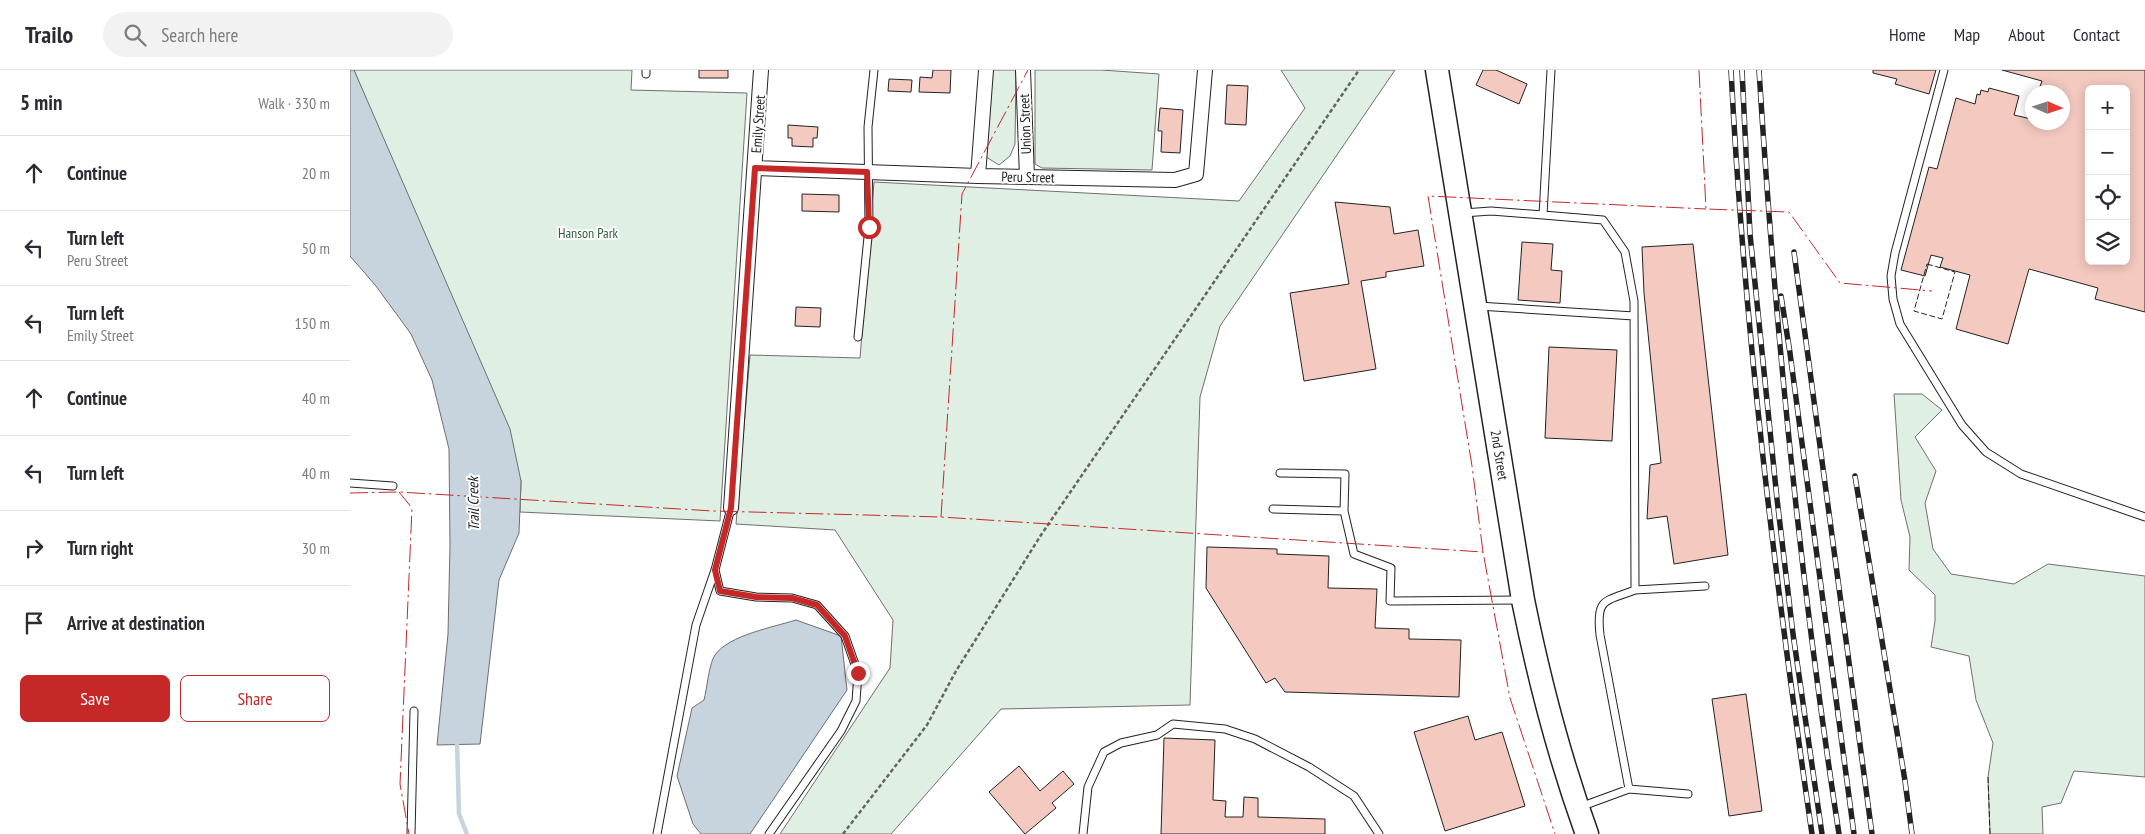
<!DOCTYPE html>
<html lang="en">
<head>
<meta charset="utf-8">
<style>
	body { margin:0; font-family:"PT Sans Narrow",sans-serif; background:#f2f2f3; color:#2b2b33 }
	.controls { position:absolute; right:15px; top:15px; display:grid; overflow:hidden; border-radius:8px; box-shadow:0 2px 12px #0003 }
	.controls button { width:45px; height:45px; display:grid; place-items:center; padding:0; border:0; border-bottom:1px solid #e1e1e2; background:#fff; color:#2b2b33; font:25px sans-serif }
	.compass { position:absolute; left:1675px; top:15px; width:45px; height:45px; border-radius:50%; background:#fff; box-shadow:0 2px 12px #0003; rotate:93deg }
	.stop { position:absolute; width:15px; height:15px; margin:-11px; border:4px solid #c62828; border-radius:50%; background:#fff }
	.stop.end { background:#c62828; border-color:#fff; box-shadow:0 1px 5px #0008 }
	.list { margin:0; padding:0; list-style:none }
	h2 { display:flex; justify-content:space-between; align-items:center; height:65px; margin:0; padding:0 20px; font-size:21px }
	h2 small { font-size:16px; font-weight:400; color:#7c7c81 }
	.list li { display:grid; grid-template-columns:32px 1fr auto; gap:15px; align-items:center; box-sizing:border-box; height:75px; padding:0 20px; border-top:1px solid #e1e1e2 }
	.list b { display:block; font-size:19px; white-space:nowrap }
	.list p { margin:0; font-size:16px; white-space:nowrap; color:#7c7c81 }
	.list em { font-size:16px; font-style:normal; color:#7c7c81 }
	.actions { display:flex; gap:10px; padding:15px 20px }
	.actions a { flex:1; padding:11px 0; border:1px solid #c62828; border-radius:8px; text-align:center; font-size:18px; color:#c62828 }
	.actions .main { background:#c62828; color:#fff }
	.icon { flex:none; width:28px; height:28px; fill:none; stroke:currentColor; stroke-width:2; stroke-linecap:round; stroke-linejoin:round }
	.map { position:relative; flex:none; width:1795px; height:764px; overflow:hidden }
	header { display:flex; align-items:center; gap:30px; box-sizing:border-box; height:70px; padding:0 25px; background:#fff; border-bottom:1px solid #e1e1e2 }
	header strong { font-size:24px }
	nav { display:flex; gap:28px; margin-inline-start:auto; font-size:18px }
	.search { width:350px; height:45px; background:#f2f2f3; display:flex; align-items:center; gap:12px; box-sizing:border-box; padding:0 18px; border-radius:28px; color:#7c7c81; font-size:19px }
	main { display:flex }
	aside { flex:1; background:#fff }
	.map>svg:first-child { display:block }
	.green { fill:#e0efe3; stroke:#6f6f6f }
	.water { fill:#c7d3dd; stroke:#6f6f6f }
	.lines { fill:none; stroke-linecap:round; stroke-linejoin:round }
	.stream { stroke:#c7d3dd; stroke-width:4.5 }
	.building { fill:#f3c9c0; stroke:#222; fill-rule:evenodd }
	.lane-casing { stroke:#222; stroke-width:9 }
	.street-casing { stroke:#222; stroke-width:16 }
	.primary-casing { stroke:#222; stroke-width:25 }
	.path { stroke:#646464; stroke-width:2.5; stroke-dasharray:4 2.5; stroke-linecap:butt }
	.lane { stroke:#fff; stroke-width:7 }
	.street { stroke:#fff; stroke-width:14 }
	.primary { stroke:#fff; stroke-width:22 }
	.rail-casing { stroke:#222; stroke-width:5.5 }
	.rail { stroke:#fff; stroke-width:4; stroke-dasharray:11; stroke-linecap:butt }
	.fence { stroke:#222; stroke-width:1; stroke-dasharray:6 2.5; stroke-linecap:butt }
	.power { stroke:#c62828; stroke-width:1; stroke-dasharray:18 4 2.5 4; stroke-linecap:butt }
	.route { stroke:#c62828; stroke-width:6 }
	.labels { text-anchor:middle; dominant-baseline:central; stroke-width:4; stroke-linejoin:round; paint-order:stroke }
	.street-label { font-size:14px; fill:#222; stroke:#fff }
	.park-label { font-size:14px; fill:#2f5e38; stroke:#fff }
	.water-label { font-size:15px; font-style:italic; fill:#222; stroke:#fff }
</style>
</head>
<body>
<header>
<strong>Trailo</strong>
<div class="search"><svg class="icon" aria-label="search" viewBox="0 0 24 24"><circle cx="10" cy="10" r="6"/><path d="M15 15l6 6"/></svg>Search here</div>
<nav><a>Home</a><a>Map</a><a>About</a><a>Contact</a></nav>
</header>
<main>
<aside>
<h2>5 min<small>Walk · 330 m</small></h2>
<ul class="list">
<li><svg class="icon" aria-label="ahead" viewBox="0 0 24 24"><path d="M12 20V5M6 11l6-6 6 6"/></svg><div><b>Continue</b></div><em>20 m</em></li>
<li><svg class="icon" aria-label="left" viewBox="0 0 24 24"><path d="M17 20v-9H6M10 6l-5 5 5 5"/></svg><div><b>Turn left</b><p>Peru Street</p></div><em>50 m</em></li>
<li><svg class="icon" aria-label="left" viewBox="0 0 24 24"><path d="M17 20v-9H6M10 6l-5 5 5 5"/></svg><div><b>Turn left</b><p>Emily Street</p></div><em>150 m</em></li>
<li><svg class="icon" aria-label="ahead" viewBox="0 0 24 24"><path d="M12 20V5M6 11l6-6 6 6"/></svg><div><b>Continue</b></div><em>40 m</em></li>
<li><svg class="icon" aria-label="left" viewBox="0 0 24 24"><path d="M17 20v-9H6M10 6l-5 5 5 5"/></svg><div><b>Turn left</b></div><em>40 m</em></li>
<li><svg class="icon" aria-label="right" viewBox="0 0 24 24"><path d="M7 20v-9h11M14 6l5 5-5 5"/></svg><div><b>Turn right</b></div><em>30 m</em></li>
<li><svg class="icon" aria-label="arrive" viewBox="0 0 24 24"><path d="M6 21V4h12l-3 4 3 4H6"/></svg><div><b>Arrive at destination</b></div></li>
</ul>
<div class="actions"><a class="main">Save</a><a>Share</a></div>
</aside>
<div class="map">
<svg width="1795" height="764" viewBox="0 0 1795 764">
	<rect width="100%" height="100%" fill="#fff"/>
	<path class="green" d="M4 0H282L281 20 397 23 370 451 170 442 171 411Z
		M641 0H666L665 74 660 86 649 95 636 87Z
		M685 0H751L809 4 802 100 692 98 685 94Z
		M931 0H1045L870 256 850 327 840 635 651 639 541 764H430L540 598 543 550 485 460 386 454 400 285 510 288 524 112 889 131 955 38Z
		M1544 324H1572L1592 340 1565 367 1586 401 1575 433 1583 479 1601 504 1664 514 1698 494 1795 506V707L1724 701 1711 733 1692 737 1693 764H1640L1638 707 1643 673 1626 630 1619 586 1581 577 1585 551V525L1559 500 1560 467 1551 430Z"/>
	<path class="water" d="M0 0H4L160 359 171 411 169 463 149 510 130 674 87 675 98 564 100 475 99 379 82 310 61 264 26 216 0 186Z
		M446 550 491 566 497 620 400 764H351L343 754 327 706 342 638 354 630C357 619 359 593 365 585 379 565 424 557 446 550Z"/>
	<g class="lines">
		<path class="stream" d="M107 672 109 744 117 764"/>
	</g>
	<path class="building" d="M349 0H378V8H349Z
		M583 0H601L600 23 569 22 570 7 582 8Z
		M1133 0H1146L1177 14 1169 34 1126 15Z
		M1523 0H1586L1579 24 1545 14 1547 9 1523 3Z
		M1652 0H1795V242L1745 229 1748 218 1679 199 1658 274 1606 259 1620 205 1590 197 1593 188 1581 185 1575 206 1551 200 1579 97 1587 99 1606 28 1625 34 1627 24 1630 25 1631 20 1638 22 1639 18 1669 26 1664 45 1681 49 1682 44V52H1712V22H1688L1692 11ZM1739 19H1776V191H1739Z
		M539 9 562 10 561 22 538 21Z
		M877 15 898 16 896 55 875 54Z
		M810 38 833 40 830 83 811 82 812 61H808Z
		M438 55 468 57 467 68H463V77L442 76V68H438Z
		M452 124 489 125V142L452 141Z
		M985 132 1040 137 1044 164 1068 160 1074 196 1036 202V207L1011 211 1026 299 954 311 940 223 999 214Z
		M1172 172 1203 174 1201 200 1212 201 1210 233 1168 230Z
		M1343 174 1378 485 1324 494 1317 446 1297 449 1300 395 1311 393 1294 223 1292 177Z
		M446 237 471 238 470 257 445 256Z
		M1199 277 1267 280 1262 371 1195 368Z
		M857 477 927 479V484L979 486 978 518 1027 519 1025 558 1059 559V569L1111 570 1109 627 935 622 925 608 916 613 856 518Z
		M1396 624 1412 741 1379 746 1362 629Z
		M1118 646 1125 670 1152 662 1175 736 1095 761 1064 662Z
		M814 668 865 670 863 730 876 731 875 747H893L894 727 908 728V747L975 749V764H811Z
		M669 696 690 721 713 701 724 714 702 733 706 738 675 764 639 722Z"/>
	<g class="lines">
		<g class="lane-casing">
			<path id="lane" d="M1594 0 1545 183 1541 206 1543 229 1550 254 1612 355 1636 382 1671 404 1795 447
				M296 4V0
				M1113 143 1141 141 1193 145 1201 0
				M1193 145 1253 150 1275 182 1284 231 1285 520 1355 516
				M1128 236 1284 246
				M508 267 519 157 518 57 524 0
				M930 403 995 404 994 441
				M0 413 43 416
				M923 439 994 441 1004 484 1041 498 1040 531 1170 530
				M365 500 370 521 406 527 442 528 467 535 495 566 508 603 506 631 491 661 419 764
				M1279 719 1250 565C1246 528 1254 532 1285 520
				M1230 737 1279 719 1338 724
				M61 764 64 641
				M307 764 346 555 365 500 381 438
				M733 764 738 717 754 682 771 673 807 665 823 654 875 659 905 669 959 697 1004 726 1029 764"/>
		</g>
		<g class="street-casing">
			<path id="street" d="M673 0 677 107
				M405 98 628 106 825 110 846 104 855 0
				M628 106 636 0
				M381 438 411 0"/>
		</g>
		<g class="primary-casing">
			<g id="primary">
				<path id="s1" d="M1087 0 1173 530C1189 609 1209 687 1237 764"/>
			</g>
		</g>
		<path class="path" d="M493 764 577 655 606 601 691 465 1009 0"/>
		<use href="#lane" class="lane"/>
		<use href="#street" class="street"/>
		<use href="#primary" class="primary"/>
		<g class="rail-casing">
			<path id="rail" d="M1381 0C1394 256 1425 510 1462 764
				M1392 0 1400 164 1427 429 1443 564 1472 764
				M1409 0C1425 256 1450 511 1489 764
				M1444 182 1522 764
				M1431 226 1440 283 1504 764
				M1505 406 1555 711 1562 764"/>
		</g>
		<use href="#rail" class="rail"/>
		<path class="fence" d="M1577 194 1605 202 1592 249 1564 241Z
			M1638 707 1640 764"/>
		<path class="power" d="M1349 0 1356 139 1439 142 1490 213 1582 221
			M49 422 62 438 50 714 59 764
			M0 423 49 422 363 441 591 447 1133 482 1160 628 1205 764
			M591 447 612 124 678 0
			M1133 482 1122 396 1078 126 1356 139"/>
	</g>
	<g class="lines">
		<path class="route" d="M508 603 495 566 467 535 442 528 406 527 370 521 365 500 381 438 405 98 517 102 519 157"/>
	</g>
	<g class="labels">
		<g class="street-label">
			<text transform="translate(408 54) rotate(-86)">Emily Street</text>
			<text transform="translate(675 54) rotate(-92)">Union Street</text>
			<text transform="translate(678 107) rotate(1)">Peru Street</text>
			<text stroke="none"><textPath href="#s1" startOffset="390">2nd Street</textPath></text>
		</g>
		<g class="park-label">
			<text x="238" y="163">Hanson Park</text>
		</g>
		<g class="water-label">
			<text transform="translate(123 434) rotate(-91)">Trail Creek</text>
		</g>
	</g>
</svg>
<div class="controls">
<button>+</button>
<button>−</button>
<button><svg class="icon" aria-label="locate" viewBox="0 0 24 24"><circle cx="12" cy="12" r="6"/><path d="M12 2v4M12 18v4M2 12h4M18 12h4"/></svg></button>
<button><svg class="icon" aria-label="layers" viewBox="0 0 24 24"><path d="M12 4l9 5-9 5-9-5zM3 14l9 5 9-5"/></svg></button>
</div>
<svg class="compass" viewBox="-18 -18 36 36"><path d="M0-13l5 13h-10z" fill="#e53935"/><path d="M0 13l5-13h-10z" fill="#7c7c81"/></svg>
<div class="stop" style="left:519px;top:157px"></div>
<div class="stop end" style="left:508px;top:603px"></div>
</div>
</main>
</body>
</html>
